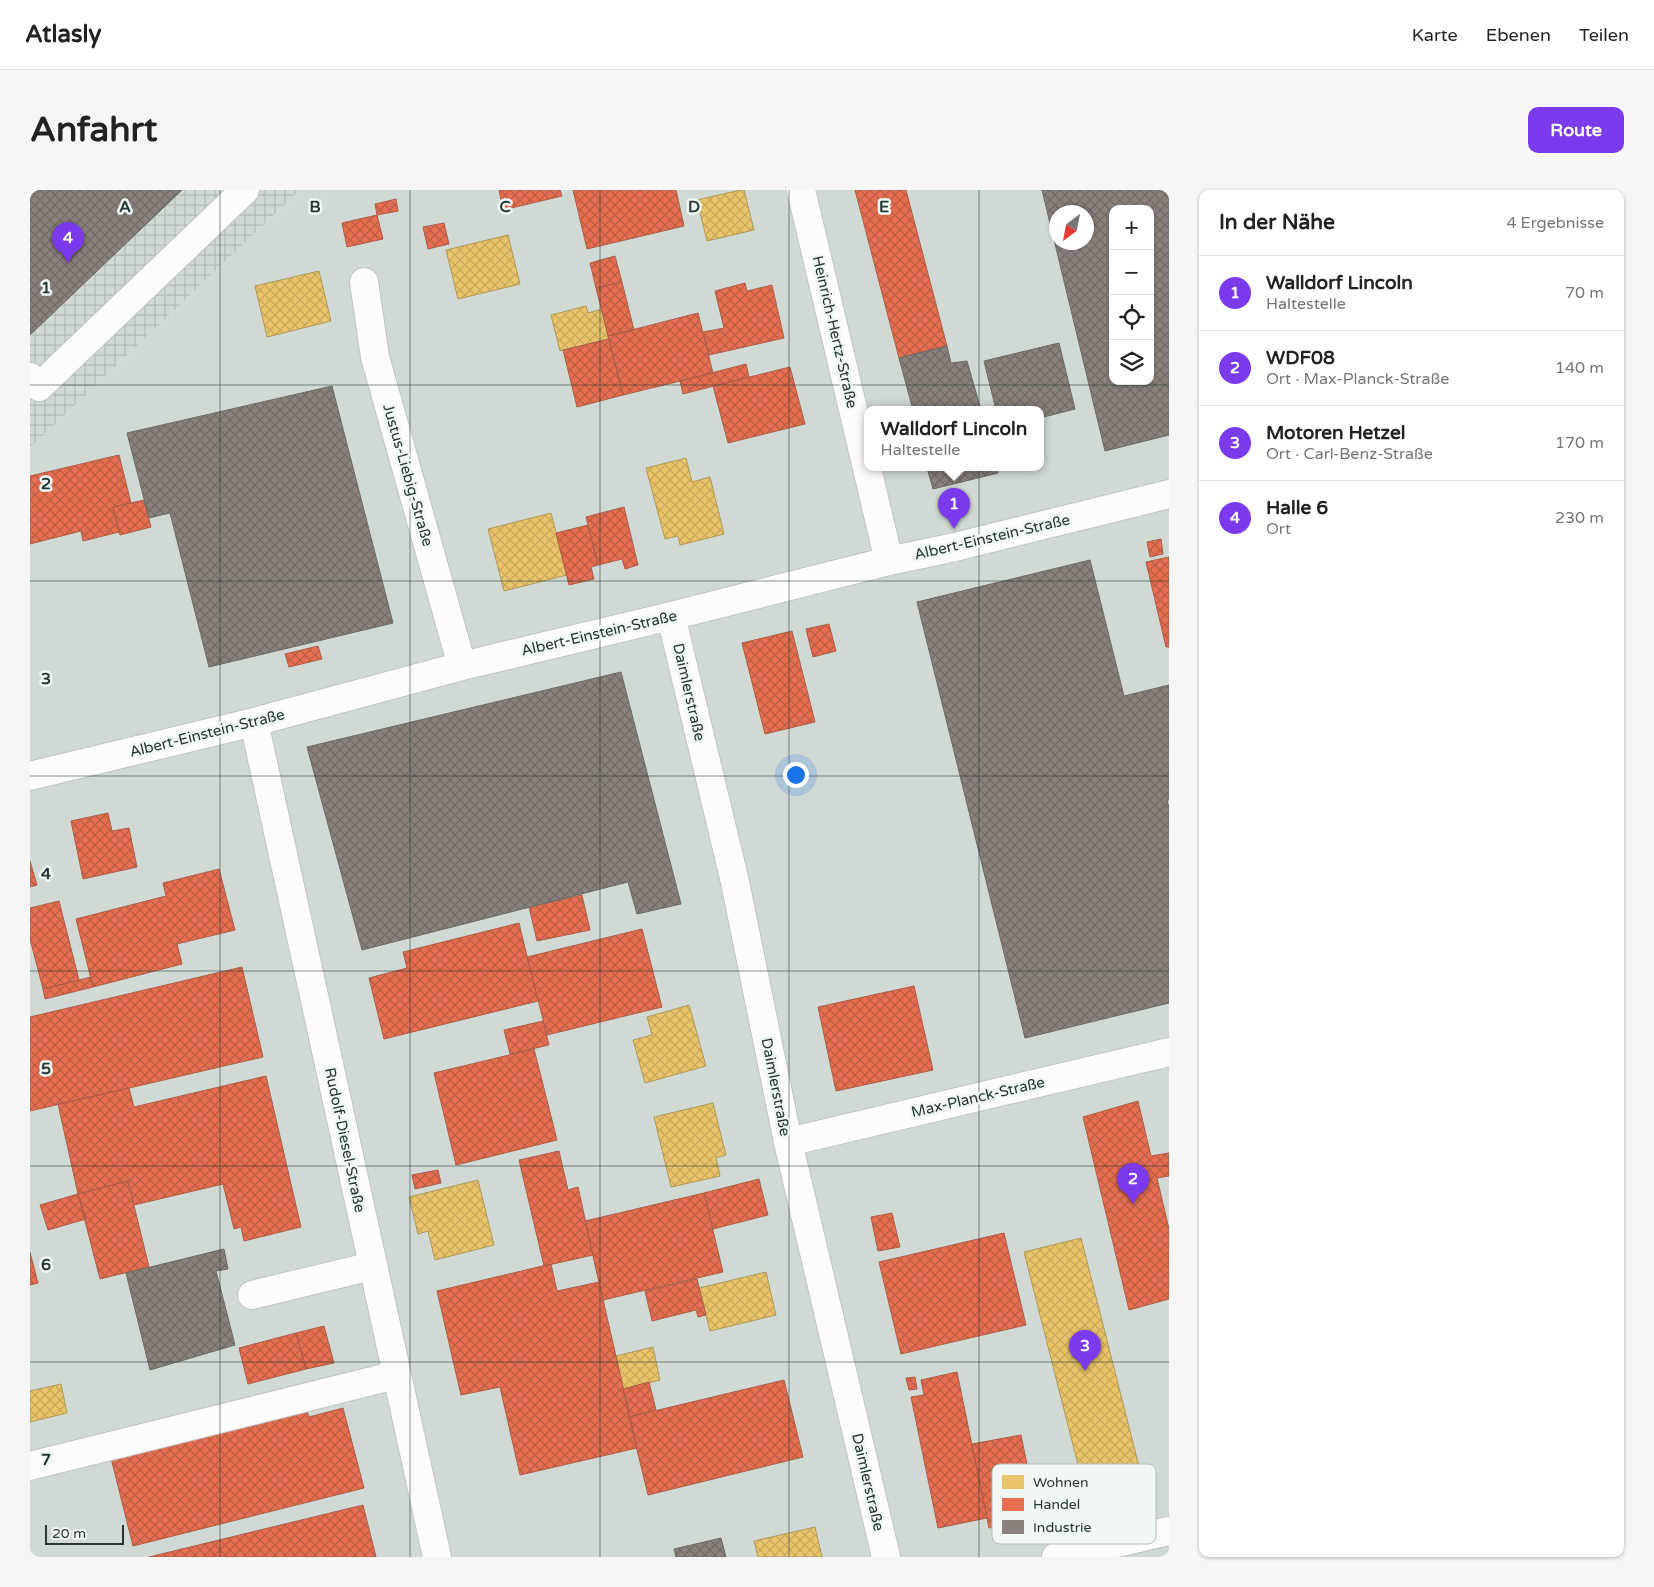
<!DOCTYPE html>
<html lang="de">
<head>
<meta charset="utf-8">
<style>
	body { margin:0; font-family:"Varela Round",sans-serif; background:#f6f6f6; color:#222 }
	.controls { position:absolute; right:15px; top:15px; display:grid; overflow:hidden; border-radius:10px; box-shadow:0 1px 4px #0004 }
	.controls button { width:45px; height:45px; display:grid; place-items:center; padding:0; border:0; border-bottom:1px solid #e0e0e0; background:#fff; color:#222; font:25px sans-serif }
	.compass { position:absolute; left:1019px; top:15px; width:45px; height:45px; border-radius:50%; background:#fff; box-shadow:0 1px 4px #0004; rotate:212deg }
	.scale { position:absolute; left:15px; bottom:12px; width:79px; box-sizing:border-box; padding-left:5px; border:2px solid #233832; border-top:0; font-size:14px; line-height:18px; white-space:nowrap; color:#233832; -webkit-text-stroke:4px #f1f7f3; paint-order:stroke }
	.you { position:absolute; left:765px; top:584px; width:18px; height:18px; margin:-12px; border:4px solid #fff; border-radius:50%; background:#1a73e8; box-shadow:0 0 0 8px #1a73e833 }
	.badge { display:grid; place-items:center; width:32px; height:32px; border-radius:50%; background:#7c3aed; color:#fff; font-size:16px; font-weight:700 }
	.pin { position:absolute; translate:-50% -41px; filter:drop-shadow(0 1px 2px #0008) }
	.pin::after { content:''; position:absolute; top:26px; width:18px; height:15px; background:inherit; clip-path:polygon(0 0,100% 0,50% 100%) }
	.popup { position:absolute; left:834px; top:216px; width:180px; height:65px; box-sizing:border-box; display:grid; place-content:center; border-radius:10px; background:#fff; filter:drop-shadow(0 1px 4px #0005); font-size:16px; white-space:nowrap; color:#767676 }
	.popup b { font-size:19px; color:#222 }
	.popup::after { content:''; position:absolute; left:50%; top:100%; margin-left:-10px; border:10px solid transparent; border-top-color:#fff }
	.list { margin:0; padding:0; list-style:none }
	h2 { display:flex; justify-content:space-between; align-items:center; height:65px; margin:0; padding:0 20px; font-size:21px }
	h2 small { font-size:16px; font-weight:400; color:#767676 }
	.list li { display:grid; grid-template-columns:32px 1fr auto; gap:15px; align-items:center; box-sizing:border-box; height:75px; padding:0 20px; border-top:1px solid #e0e0e0 }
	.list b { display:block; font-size:19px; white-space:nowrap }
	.list p { margin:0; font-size:16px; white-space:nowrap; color:#767676 }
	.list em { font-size:16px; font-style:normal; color:#767676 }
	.icon { flex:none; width:28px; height:28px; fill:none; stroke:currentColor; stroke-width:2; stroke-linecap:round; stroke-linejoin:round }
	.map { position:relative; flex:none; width:1139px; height:1367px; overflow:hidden; border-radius:10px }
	header { display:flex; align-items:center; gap:30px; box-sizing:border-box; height:70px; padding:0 25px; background:#fff; border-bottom:1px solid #e0e0e0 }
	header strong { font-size:24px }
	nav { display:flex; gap:28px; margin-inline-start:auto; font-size:18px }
	.intro { display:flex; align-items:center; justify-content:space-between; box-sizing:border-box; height:120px; padding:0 30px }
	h1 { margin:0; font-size:35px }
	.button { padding:12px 22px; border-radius:10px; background:#7c3aed; color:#fff; font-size:18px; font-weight:700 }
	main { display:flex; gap:30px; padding:0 30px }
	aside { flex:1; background:#fff; border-radius:10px; box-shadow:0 1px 4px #0004 }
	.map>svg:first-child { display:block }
	.built { fill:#d1d9d5; fill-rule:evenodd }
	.industrial { fill:url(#industrial-grid) }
	.homes { fill:url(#homes-cross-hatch); stroke:#ae9a59 }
	.shops { fill:url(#shops-cross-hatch); stroke:#ac5e48 }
	.industry { fill:url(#industry-cross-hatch); stroke:#6b6b66; fill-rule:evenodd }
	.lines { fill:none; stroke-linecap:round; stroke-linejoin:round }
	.minor-casing { stroke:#c0c5c2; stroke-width:30 }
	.minor { stroke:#fbfcfb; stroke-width:28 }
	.grid { fill:none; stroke:#233832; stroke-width:1; stroke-opacity:0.55 }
	.labels { text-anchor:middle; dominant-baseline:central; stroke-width:5; stroke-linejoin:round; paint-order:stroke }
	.street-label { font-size:15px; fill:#233832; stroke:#f1f7f3 }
	.key { fill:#f1f7f3; stroke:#b3beb9; stroke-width:1 }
	.key-label { font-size:14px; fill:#233832 }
	.grid-label { font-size:16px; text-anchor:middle; font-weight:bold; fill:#233832; stroke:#f1f7f3; stroke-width:5; stroke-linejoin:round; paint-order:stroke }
</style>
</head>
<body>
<header>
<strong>Atlasly</strong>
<nav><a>Karte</a><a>Ebenen</a><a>Teilen</a></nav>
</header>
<div class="intro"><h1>Anfahrt</h1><a class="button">Route</a></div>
<main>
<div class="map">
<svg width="1139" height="1367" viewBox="0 0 1139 1367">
	<defs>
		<pattern id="industrial-grid" width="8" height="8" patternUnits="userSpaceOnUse" patternTransform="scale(1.25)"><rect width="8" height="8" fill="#d1d9d5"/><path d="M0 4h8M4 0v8" fill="none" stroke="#b3bbb7"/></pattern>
		<pattern id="homes-cross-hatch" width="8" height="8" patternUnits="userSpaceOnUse" patternTransform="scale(1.25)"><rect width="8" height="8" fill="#e9c46a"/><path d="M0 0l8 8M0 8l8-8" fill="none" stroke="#c8a95c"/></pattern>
		<pattern id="shops-cross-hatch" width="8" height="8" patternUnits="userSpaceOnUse" patternTransform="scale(1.25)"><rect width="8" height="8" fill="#e76f51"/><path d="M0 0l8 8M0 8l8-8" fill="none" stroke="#bb5c44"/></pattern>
		<pattern id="industry-cross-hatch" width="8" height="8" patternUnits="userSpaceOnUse" patternTransform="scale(1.25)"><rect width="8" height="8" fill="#8a817c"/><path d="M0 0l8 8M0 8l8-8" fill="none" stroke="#706b66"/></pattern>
	</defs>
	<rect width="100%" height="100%" fill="#e3e8e5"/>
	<path class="built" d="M270 0H1139V1367H0V258ZM1083 19H1120V191H1083ZM1026 22H1056V52H1026ZM838 220H1010V278H838Z"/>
	<path class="industrial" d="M0 0H270L0 258Z"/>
	<path class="homes" d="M710 0H714L724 40 677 51 667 10Z
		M478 45 490 94 428 109 416 60Z
		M289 81 301 131 237 147 225 96Z
		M556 116 558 123 572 119 579 149 530 161 521 125Z
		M656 268 662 292 680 287 694 344 650 355 648 346 635 349 616 278Z
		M521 323 537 385 474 401 458 339Z
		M659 815 676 876 615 893 603 850 622 845 617 827Z
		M683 913 696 965 686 968 690 986 641 997 624 927Z
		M448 990 464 1055 405 1070 398 1041 388 1044 379 1007Z
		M1051 1048 1115 1300 1058 1314 994 1062Z
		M736 1082 746 1125 680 1141 669 1098Z
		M623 1157 630 1190 593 1199 586 1166Z
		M31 1194 37 1223 0 1232V1201Z
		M785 1337 792 1367H728L724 1351Z"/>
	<path class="shops" d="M469 0H530L532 6 473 20Z
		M543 0H646L654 36 557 59Z
		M825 0H876L917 156 869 168Z
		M366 9 368 21 347 25 345 14Z
		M347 25 353 49 317 57 312 33Z
		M414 33 419 54 398 59 393 37Z
		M585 66 592 92 566 98 560 73Z
		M592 92 604 140 578 146 566 98Z
		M715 93 717 101 742 95 754 148 679 165 673 142 694 138 685 101Z
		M668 123 683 183 593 205 578 146Z
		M579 149 593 205 547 217 533 160Z
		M716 174 719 187 653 204 650 191Z
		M760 177 775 234 698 253 683 196Z
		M89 265 101 313 83 317 89 342 53 351 51 341 0 354V286Z
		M114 310 121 337 90 345 83 317Z
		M594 317 608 375 595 379 592 369 568 375 556 327Z
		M558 335 568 375 561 377 564 389 539 395 526 343Z
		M1131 349 1133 364 1120 367 1117 352Z
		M1139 367V457H1136L1116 372Z
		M799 434 806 461 783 467 776 439Z
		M762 441 785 532 735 544 712 453Z
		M288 456 292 469 259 477 255 464Z
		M78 623 82 641 99 638 107 677 53 689 41 631Z
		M0 671 7 695 0 697Z
		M189 679 205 740 147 754 152 774 63 797 46 729 136 706 133 693Z
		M552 705 560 740 507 751 499 717Z
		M29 711 49 790 13 799 0 749V718Z
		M489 733 508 811 354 849 339 788 377 778 373 762Z
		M612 739 632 817 517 845 497 767Z
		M212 777 233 867 0 921V827Z
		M61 787 63 797 15 809 13 799Z
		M884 796 903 880 806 901 788 817Z
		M513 831 519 855 480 864 474 840Z
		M504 859 527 950 426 975 404 883Z
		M236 886 271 1037 214 1051 211 1037 204 1039 193 994 104 1015 98 991 48 1004 28 914 99 898 104 917Z
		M1108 911 1121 966 1139 963V986L1127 988 1139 1039V1109L1099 1120 1053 927Z
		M529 961 538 1000 548 997 563 1065 514 1076 489 970Z
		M408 980 411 993 385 999 382 985Z
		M729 989 738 1025 683 1039 674 1003Z
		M98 991 119 1077 70 1089 48 1004Z
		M674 1003 693 1082 573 1110 555 1031Z
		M48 1004 56 1029 18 1040 10 1015Z
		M862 1023 870 1057 848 1061 841 1027Z
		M974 1043 996 1135 871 1164 849 1072Z
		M0 1062 8 1093 0 1095Z
		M521 1074 527 1101 569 1092 607 1258 490 1285 470 1197 431 1205 407 1101Z
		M667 1089 676 1125 668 1127 666 1120 622 1131 615 1101Z
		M294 1136 304 1173 276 1179 266 1143Z
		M266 1143 276 1179 218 1194 209 1158Z
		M927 1182 957 1328 908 1338 881 1207 894 1205 891 1190Z
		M885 1187 887 1199 879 1200 876 1188Z
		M754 1190 773 1267 618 1305 599 1227Z
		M619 1192 626 1220 599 1227 593 1199Z
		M275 1214 279 1227 313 1218 334 1298 103 1356 80 1264Z
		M991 1245 1008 1328 959 1338 942 1254Z
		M333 1315 346 1367H119Z"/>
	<path class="industry" d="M0 0H152L0 145Z
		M1012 0H1139V245L1075 261ZM1083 19H1120V191H1083ZM1026 22H1056V52H1026Z
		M1029 153 1045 219 1010 228V220H966L954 171Z
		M917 156 921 173 937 171 951 220H883L869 168Z
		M302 196 363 433 179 477 140 323 119 328 97 243Z
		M897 278H966L968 283 903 299Z
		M1060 370 1094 506 1139 495V610H1137L1139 618V813L995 848 887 412Z
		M591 482 651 714 607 724 598 692 332 760 277 557Z
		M194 1059 198 1079 186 1081 205 1155 120 1180 96 1083Z
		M691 1348 696 1367H646L644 1359Z"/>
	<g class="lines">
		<g class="minor-casing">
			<path id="minor" d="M771 0 859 371
				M334 92 345 167 432 476
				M0 187 9 197 215 0
				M641 426 705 692 758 952 856 1367
				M224 532 407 1367
				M0 586 224 532 432 476 641 426 859 371 925 357 1139 304
				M758 952 1139 862
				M222 1105 342 1076
				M0 1276 366 1185
				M1026 1367 1139 1341"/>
		</g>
		<use href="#minor" class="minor"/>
	</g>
	<path class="grid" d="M190 0V1367M380 0V1367M570 0V1367M759 0V1367M949 0V1367M0 195H1139M0 391H1139M0 586H1139M0 781H1139M0 976H1139M0 1172H1139"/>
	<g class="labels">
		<g class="street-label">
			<text transform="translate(805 142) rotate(77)">Heinrich-Hertz-Straße</text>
			<text transform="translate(378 285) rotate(74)">Justus-Liebig-Straße</text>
			<text transform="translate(962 347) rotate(-13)">Albert-Einstein-Straße</text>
			<text transform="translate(569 443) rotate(-13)">Albert-Einstein-Straße</text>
			<text transform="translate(659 502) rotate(77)">Daimlerstraße</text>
			<text transform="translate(177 543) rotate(-14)">Albert-Einstein-Straße</text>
			<text transform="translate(746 897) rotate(79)">Daimlerstraße</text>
			<text transform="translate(948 907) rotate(-13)">Max-Planck-Straße</text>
			<text transform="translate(315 950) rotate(78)">Rudolf-Diesel-Straße</text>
			<text transform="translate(838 1292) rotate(77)">Daimlerstraße</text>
		</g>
	</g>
	<rect x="962" y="1274" width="164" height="80" rx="8" class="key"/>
	<rect x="972" y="1285" width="22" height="14" fill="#e9c46a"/>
	<rect x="972" y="1308" width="22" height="13" fill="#e76f51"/>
	<rect x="972" y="1330" width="22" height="14" fill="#8a817c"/>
	<g class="key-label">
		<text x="1003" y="1297">Wohnen</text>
		<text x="1003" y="1319">Handel</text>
		<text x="1003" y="1342">Industrie</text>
	</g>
	<g class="grid-label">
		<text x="95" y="22">A</text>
		<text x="285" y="22">B</text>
		<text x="475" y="22">C</text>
		<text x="664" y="22">D</text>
		<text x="854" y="22">E</text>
		<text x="16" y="103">1</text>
		<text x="16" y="299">2</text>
		<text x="16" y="494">3</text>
		<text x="16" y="689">4</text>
		<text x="16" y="884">5</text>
		<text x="16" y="1080">6</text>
		<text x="16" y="1275">7</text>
	</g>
</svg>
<div class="controls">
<button>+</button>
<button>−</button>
<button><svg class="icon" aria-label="locate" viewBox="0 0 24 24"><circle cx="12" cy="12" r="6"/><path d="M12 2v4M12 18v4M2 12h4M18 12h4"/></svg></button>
<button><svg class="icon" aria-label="layers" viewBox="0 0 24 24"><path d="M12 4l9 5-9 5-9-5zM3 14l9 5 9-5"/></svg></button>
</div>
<svg class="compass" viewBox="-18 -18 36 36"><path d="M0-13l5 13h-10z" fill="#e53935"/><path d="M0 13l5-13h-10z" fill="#767676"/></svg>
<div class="scale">20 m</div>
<div class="you"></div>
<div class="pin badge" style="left:924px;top:339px">1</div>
<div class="popup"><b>Walldorf Lincoln</b>Haltestelle</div>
<div class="pin badge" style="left:1103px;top:1014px">2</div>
<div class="pin badge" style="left:1055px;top:1181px">3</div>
<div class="pin badge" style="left:38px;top:73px">4</div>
</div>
<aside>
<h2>In der Nähe<small>4 Ergebnisse</small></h2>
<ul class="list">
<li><span class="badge">1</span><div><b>Walldorf Lincoln</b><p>Haltestelle</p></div><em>70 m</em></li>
<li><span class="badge">2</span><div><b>WDF08</b><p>Ort · Max-Planck-Straße</p></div><em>140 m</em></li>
<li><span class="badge">3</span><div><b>Motoren Hetzel</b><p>Ort · Carl-Benz-Straße</p></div><em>170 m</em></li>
<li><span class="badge">4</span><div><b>Halle 6</b><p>Ort</p></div><em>230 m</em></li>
</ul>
</aside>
</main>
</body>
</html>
